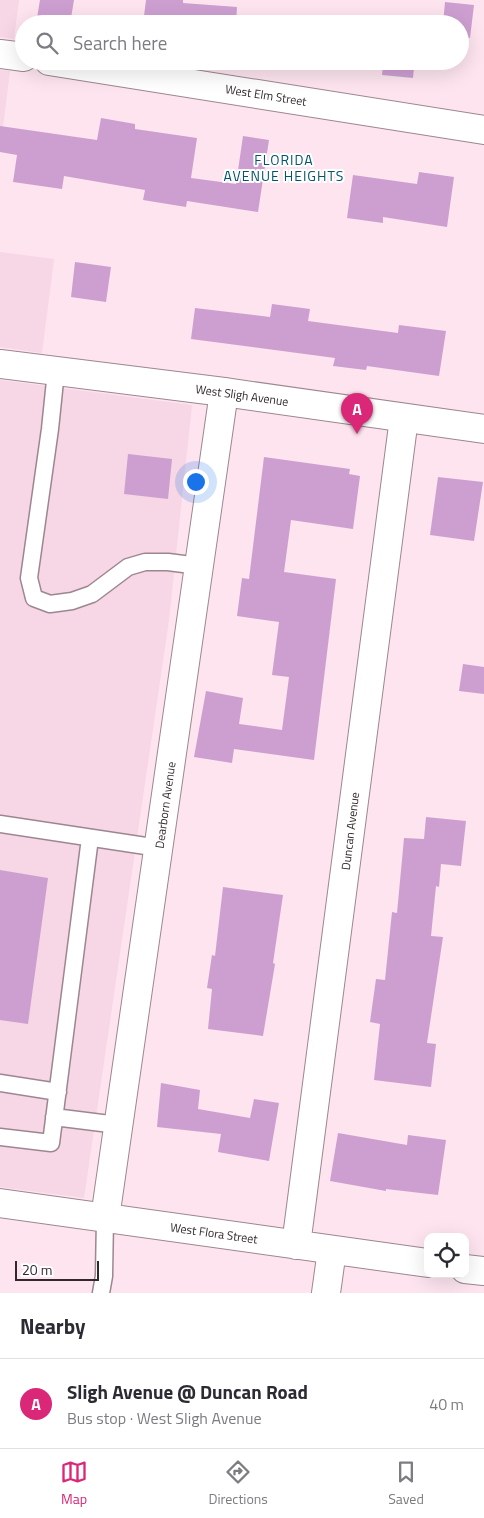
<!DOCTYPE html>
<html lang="en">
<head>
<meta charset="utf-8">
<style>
	body { margin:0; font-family:"Titillium Web",sans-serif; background:#f7f7f7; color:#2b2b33 }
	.controls { position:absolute; right:15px; bottom:15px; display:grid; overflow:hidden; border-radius:10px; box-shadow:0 5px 20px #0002 }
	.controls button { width:45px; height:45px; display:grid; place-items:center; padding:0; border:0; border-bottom:1px solid #e1e1e2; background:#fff; color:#2b2b33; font:25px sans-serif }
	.scale { position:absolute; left:15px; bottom:12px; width:84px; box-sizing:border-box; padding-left:5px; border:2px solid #31282c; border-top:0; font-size:14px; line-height:18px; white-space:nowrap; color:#31282c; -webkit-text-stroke:4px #fff; paint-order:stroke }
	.you { position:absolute; left:195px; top:481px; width:18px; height:18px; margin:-12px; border:4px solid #fff; border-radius:50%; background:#1a73e8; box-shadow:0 0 0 8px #1a73e833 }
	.badge { display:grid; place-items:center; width:32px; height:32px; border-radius:50%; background:#db2777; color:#fff; font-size:16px; font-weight:700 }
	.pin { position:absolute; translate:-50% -41px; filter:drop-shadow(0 1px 2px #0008) }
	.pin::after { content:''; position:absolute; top:26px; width:18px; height:15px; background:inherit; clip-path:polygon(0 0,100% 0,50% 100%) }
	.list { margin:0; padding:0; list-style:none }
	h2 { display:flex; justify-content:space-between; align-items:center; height:65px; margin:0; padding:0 20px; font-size:21px }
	h2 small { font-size:16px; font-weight:400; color:#7c7c81 }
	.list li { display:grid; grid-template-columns:32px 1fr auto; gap:15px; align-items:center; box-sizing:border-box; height:90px; padding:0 20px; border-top:1px solid #e1e1e2 }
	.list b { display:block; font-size:19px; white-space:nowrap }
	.list p { margin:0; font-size:16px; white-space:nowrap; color:#7c7c81 }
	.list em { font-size:16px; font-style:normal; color:#7c7c81 }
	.icon { flex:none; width:28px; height:28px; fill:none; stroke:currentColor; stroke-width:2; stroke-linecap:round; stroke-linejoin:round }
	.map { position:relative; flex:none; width:484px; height:1293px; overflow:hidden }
	.search { position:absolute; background:#fff; box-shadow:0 5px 20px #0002; left:15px; right:15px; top:15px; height:55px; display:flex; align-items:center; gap:12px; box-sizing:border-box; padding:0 18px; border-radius:28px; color:#7c7c81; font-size:19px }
	.sheet { height:155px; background:#fff }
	nav { display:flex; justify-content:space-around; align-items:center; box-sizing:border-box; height:70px; border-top:1px solid #e1e1e2; background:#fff; font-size:14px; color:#7c7c81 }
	nav a { display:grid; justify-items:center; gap:2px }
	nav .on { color:#db2777 }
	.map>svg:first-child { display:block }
	.built { fill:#f7d6e5 }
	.building { fill:#cd9fd1 }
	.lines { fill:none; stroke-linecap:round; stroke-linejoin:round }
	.lane-casing { stroke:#9d8690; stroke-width:19 }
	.street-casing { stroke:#9d8690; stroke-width:30 }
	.secondary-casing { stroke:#9d8690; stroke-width:30 }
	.lane { stroke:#fff; stroke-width:16 }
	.street { stroke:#fff; stroke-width:28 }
	.secondary { stroke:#fff; stroke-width:28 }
	.labels { text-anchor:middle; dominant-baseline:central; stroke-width:4; stroke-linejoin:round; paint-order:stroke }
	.street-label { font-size:12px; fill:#31282c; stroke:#fff }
	.neighbourhood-label { font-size:14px; letter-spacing:1px; fill:#00546d; stroke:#fff }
</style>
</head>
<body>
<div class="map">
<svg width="484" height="1293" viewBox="0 0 484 1293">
	<rect width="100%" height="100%" fill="#fde4ef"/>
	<path class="built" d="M0 0H19L14 39 0 37Z
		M0 70 10 71 0 151Z
		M0 252 54 259 42 353 0 347Z
		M0 380 192 405 169 620 84 1198 0 1187Z"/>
	<path class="building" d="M40 0H74L70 24H36Z
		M146 0H183V3L237 7 236 24H143Z
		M445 2 474 5 470 38 460 37V24H443Z
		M382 15 425 21 424 24H381Z
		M375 61H419L418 69 414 68 413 78 382 75 383 65 375 63Z
		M101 118 135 124V129L197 138 191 178 236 184 243 136 269 140 258 212 187 201 186 207 143 200 145 190 64 176 62 189 13 182 17 155 0 152V126L97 140Z
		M419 172 454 177 447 227 383 217V223L347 218 353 175 417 184Z
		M75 262 111 267 106 302 71 297Z
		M272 304 310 309 308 321 398 333 399 325 446 331 439 376 367 366 366 370 333 366 335 358 191 339 195 308 270 317Z
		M128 454 172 459 168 499 124 494Z
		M264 457 350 469 349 474 360 476 353 529 291 520 284 572 336 579 314 760 234 749 232 763 194 757 206 691 243 698 239 724 282 730 289 677 272 675 279 622 237 616 242 578 249 579Z
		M438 477 483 482 474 541 430 535Z
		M463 664 484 667V694L459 691Z
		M426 817 466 821 461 866 441 864 439 887 436 886 431 936 443 937 427 1043 436 1044 431 1087 374 1080 380 1024 370 1022 376 979 385 980 392 912 397 913 404 838 424 839Z
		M0 870 48 878 28 1024 0 1020Z
		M223 887 283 895 273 963 275 964 263 1036 208 1029 212 989 207 988 212 955 215 956Z
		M161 1083 200 1090 198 1109 250 1118 254 1099 279 1103 269 1161 218 1152 221 1134 157 1127Z
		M338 1133 407 1145 408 1135 446 1140 438 1195 386 1189V1191L330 1181Z"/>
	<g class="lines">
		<g class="lane-casing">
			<path id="lane" d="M56 371 50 429 29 578 34 598 50 604 72 601 92 594 128 567 145 562H168L199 566
				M0 824 159 848
				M0 1083 58 1092
				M54 1117 118 1125
				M0 1137 51 1143 90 838
				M101 1293 104 1276 105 1218"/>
		</g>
		<g class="street-casing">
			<path id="street" d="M0 54 24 57
				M49 61 484 130
				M0 1203 428 1263
				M105 1218 224 392
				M296 1245 404 418
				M465 1269 484 1271
				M326 1293 332 1250"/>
		</g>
		<g class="secondary-casing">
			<path id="secondary" d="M0 364 224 392 484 429"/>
		</g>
		<use href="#lane" class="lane"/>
		<use href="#street" class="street"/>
		<use href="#secondary" class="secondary"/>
	</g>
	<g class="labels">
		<g class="street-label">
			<text transform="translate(266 95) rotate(9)">West Elm Street</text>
			<text transform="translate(242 395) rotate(8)">West Sligh Avenue</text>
			<text transform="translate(165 805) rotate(-82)">Dearborn Avenue</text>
			<text transform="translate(350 831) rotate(-83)">Duncan Avenue</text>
			<text transform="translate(214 1233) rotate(8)">West Flora Street</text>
		</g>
		<g class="neighbourhood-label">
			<text x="284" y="159">FLORIDA<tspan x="284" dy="16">AVENUE HEIGHTS</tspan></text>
		</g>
	</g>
</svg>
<div class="controls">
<button><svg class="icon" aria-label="locate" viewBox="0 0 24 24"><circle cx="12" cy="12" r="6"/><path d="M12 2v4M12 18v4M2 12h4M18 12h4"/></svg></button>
</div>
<div class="scale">20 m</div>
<div class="you"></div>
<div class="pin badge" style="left:357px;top:434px">A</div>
<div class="search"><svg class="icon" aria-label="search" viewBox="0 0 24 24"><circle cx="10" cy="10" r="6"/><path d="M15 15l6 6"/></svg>Search here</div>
</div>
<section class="sheet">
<h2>Nearby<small></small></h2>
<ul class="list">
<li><span class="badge">A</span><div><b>Sligh Avenue @ Duncan Road</b><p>Bus stop · West Sligh Avenue</p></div><em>40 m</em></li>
</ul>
</section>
<nav>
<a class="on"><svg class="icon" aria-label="map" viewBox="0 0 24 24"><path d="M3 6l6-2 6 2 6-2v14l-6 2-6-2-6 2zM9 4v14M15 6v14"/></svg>Map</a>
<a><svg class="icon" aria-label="directions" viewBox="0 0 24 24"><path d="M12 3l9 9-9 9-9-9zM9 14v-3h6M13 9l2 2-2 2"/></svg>Directions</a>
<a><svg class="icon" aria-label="saved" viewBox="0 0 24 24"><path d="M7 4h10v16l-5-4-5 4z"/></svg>Saved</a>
</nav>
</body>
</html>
